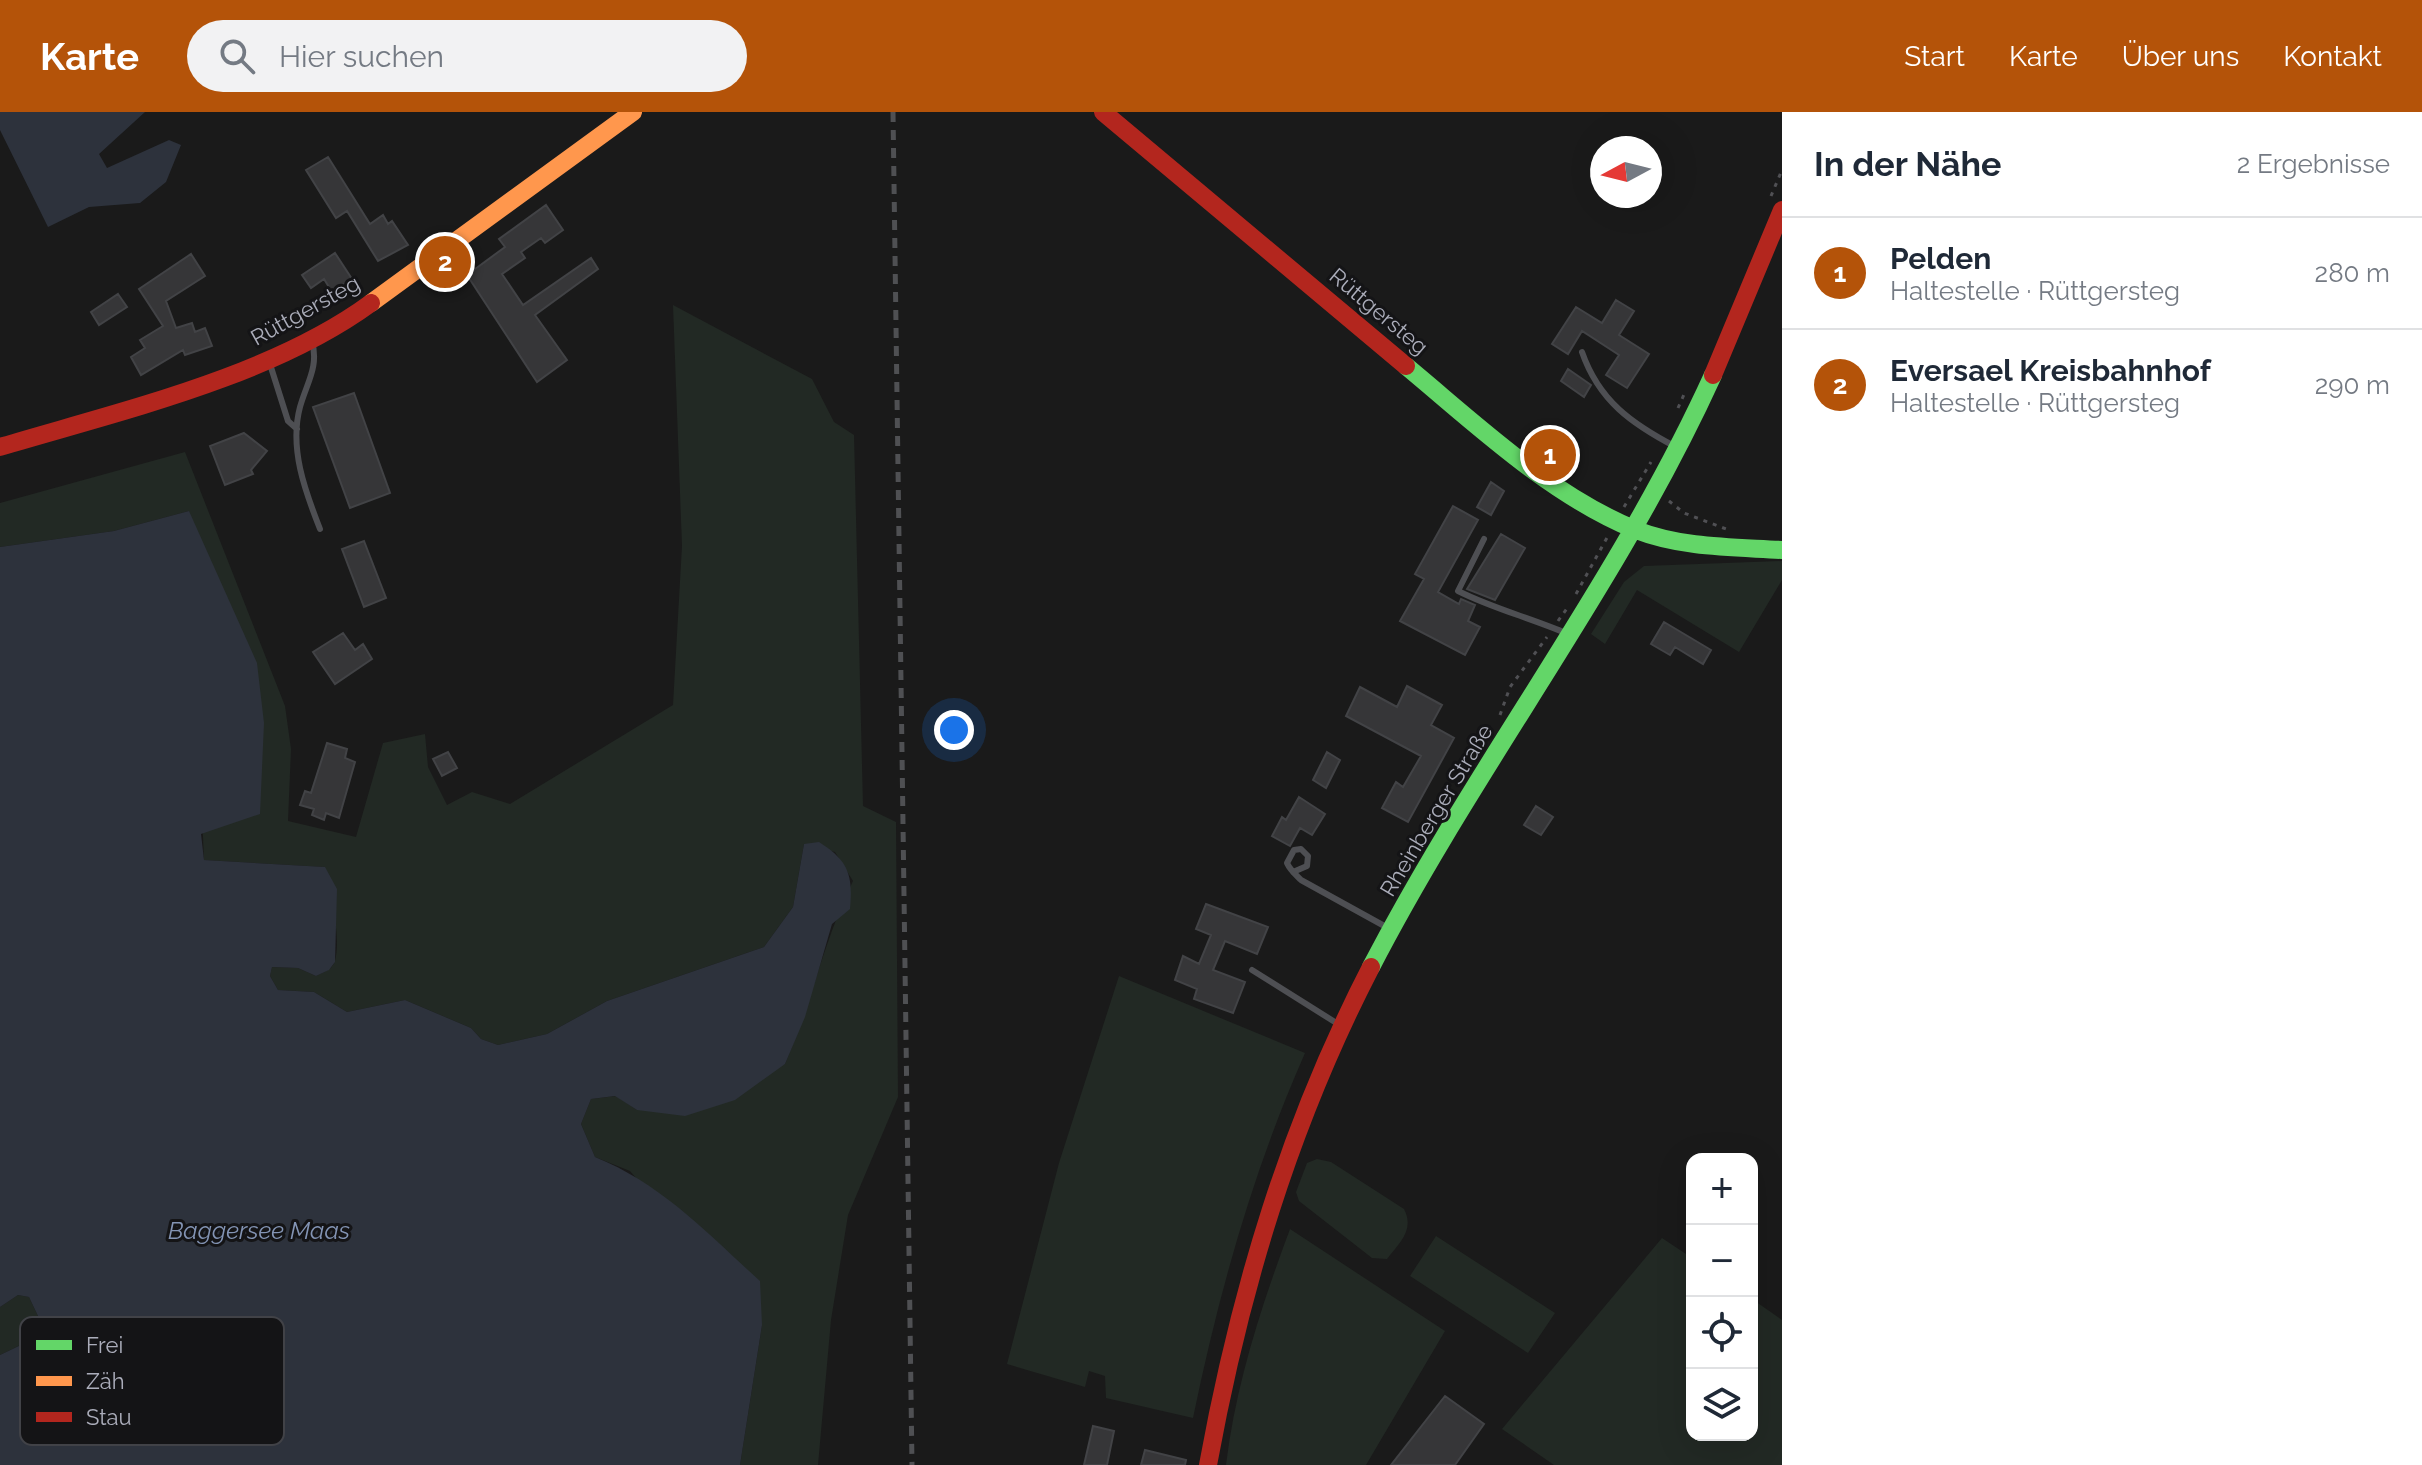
<!DOCTYPE html>
<html lang="de">
<head>
<meta charset="utf-8">
<style>
	body { margin:0; font-family:Raleway,sans-serif; background:#f2f2f3; color:#1f2937 }
	.controls { position:absolute; right:24px; bottom:24px; display:grid; overflow:hidden; border-radius:16px; box-shadow:0 8px 32px #0002 }
	.controls button { width:72px; height:72px; display:grid; place-items:center; padding:0; border:0; border-bottom:2px solid #e0e1e3; background:#fff; color:#1f2937; font:40px sans-serif }
	.compass { position:absolute; left:1590px; top:24px; width:72px; height:72px; border-radius:50%; background:#fff; box-shadow:0 8px 32px #0002; rotate:263deg }
	.you { position:absolute; left:954px; top:618px; width:28px; height:28px; margin:-20px; border:6px solid #fff; border-radius:50%; background:#1a73e8; box-shadow:0 0 0 12px #1a73e833 }
	.badge { display:grid; place-items:center; width:52px; height:52px; border-radius:50%; background:#b45309; color:#fff; font-size:26px; font-weight:700 }
	.pin { position:absolute; translate:-50% -50%; border:4px solid #fff; box-shadow:0 2px 8px #0006 }
	.list { margin:0; padding:0; list-style:none }
	h2 { display:flex; justify-content:space-between; align-items:center; height:104px; margin:0; padding:0 32px; font-size:34px }
	h2 small { font-size:26px; font-weight:400; color:#747a83 }
	.list li { display:grid; grid-template-columns:52px 1fr auto; gap:24px; align-items:center; box-sizing:border-box; height:112px; padding:0 32px; border-top:2px solid #e0e1e3 }
	.list b { display:block; font-size:30px; white-space:nowrap }
	.list p { margin:0; font-size:26px; white-space:nowrap; color:#747a83 }
	.list em { font-size:26px; font-style:normal; color:#747a83 }
	.icon { flex:none; width:44px; height:44px; fill:none; stroke:currentColor; stroke-width:2; stroke-linecap:round; stroke-linejoin:round }
	.map { position:relative; flex:none; width:1782px; height:1353px; overflow:hidden }
	header { display:flex; align-items:center; gap:48px; box-sizing:border-box; height:112px; padding:0 40px; background:#b45309; color:#fff }
	header strong { font-size:38px }
	nav { display:flex; gap:44px; margin-inline-start:auto; font-size:28px }
	.search { width:560px; height:72px; background:#f2f2f3; display:flex; align-items:center; gap:20px; box-sizing:border-box; padding:0 28px; border-radius:44px; color:#747a83; font-size:30px }
	main { display:flex }
	aside { flex:1; background:#fff }
	.map>svg:first-child { display:block }
	.green { fill:#222924 }
	.water { fill:#2d323c }
	.building { fill:#363638; stroke:#424346; stroke-width:2 }
	.lines { fill:none; stroke-linecap:round; stroke-linejoin:round }
	.path { stroke:#505054; stroke-width:3; stroke-dasharray:4 6; stroke-linecap:butt }
	.lane { stroke:#4e4f53; stroke-width:6 }
	.fast { stroke:#63d668; stroke-width:18 }
	.slow { stroke:#ff974d; stroke-width:18 }
	.jam { stroke:#b3261e; stroke-width:18 }
	.rail { stroke:#4f5053; stroke-width:5; stroke-dasharray:10 8; stroke-linecap:butt }
	.labels { text-anchor:middle; dominant-baseline:central; stroke-width:6; stroke-linejoin:round; paint-order:stroke }
	.street-label { font-size:22px; fill:#abadba; stroke:#141416 }
	.water-label { font-size:24px; font-style:italic; fill:#8394b4; stroke:#141416 }
	.key { fill:#141416; stroke:#414247; stroke-width:2 }
	.key-label { font-size:22px; fill:#abadba }
</style>
</head>
<body>
<header>
<strong>Karte</strong>
<div class="search"><svg class="icon" aria-label="search" viewBox="0 0 24 24"><circle cx="10" cy="10" r="6"/><path d="M15 15l6 6"/></svg>Hier suchen</div>
<nav><a>Start</a><a>Karte</a><a>Über uns</a><a>Kontakt</a></nav>
</header>
<main>
<div class="map">
<svg width="1782" height="1353" viewBox="0 0 1782 1353">
	<rect width="100%" height="100%" fill="#1a1a1a"/>
	<path class="green" d="M673 193 812 267 834 310 854 323 863 694 896 710 898 985 848 1103 831 1208 818 1353H740L762 1213 630 1059 595 1045 581 1012 591 987 616 984 637 998 785 952C811 892 824 828 853 769L835 740 804 732 793 795 764 835 607 889 547 922 498 933 481 927 471 916 405 888 347 900 314 880 278 878 270 864 272 855 298 856 316 864C324 860 332 858 335 849 342 821 329 782 324 755L204 748 189 399 114 419 0 435V391L185 340 285 594 291 637 288 709 356 725 383 631 425 622 428 655 447 693 472 680 510 692 673 593 682 434Z
		M1782 449V468L1739 540 1637 478 1605 532 1591 522 1624 470 1644 454Z
		M1119 864 1305 941C1253 1059 1219 1180 1193 1306L1106 1286 1105 1264 1089 1259 1085 1275 1007 1252 1059 1051Z
		M1317 1047 1331 1050 1404 1097C1415 1118 1399 1131 1387 1147L1372 1146 1299 1089 1296 1080 1307 1051Z
		M1290 1117 1445 1219 1366 1353H1226C1236 1271 1261 1195 1290 1117Z
		M1436 1124 1555 1201 1528 1241 1410 1164Z
		M1662 1126 1692 1146V1323H1752V1187L1782 1208V1353H1554L1502 1317Z
		M18 1183 29 1185 46 1221 0 1243V1195Z"/>
	<path class="water" d="M0 0H145L99 42 107 56 169 28 181 33 166 70 140 91 89 95 48 115 0 18Z
		M189 399 257 551 264 611 260 702 201 722 204 748 325 755 337 777 335 850 329 858 316 864 298 856 272 855 270 864 278 878 314 880 347 900 405 888 471 916 481 927 498 933 547 922 607 889 764 835 793 795 804 732 819 730C849 749 853 763 850 797L832 812 805 905 785 952 735 988 685 1004 637 998 615 984 591 987 581 1012 595 1045C662 1072 707 1121 760 1169L762 1213 740 1353H0V1243L46 1221 29 1185 18 1183 0 1195V435L114 419Z"/>
	<path class="building" d="M328 45 370 112 383 103 388 112 392 109 408 133 378 149 347 99 336 106 306 58Z
		M546 93 563 118 545 131 541 126 521 140 525 146 502 162 523 193 591 146 598 157 535 203 567 248 537 270 467 163 505 135 499 127Z
		M335 141 352 167 332 180 324 167 311 176 302 163Z
		M191 142 205 164 166 189 176 216 192 211 195 220 205 216 212 234 185 243 183 238 141 263 131 245 145 236 140 228 163 214 139 177Z
		M118 182 127 195 99 213 91 200Z
		M1616 188 1634 199 1619 223 1649 242 1627 276 1606 263 1619 243 1582 219 1568 242 1552 232 1576 195 1602 211Z
		M1568 257 1591 273 1584 285 1561 269Z
		M354 281 390 381 350 396 313 295Z
		M244 321 267 339 251 358 253 362 225 373 210 334Z
		M1491 370 1504 379 1491 403 1477 395Z
		M1453 394 1478 408 1438 480 1459 492 1461 487 1475 493 1468 509 1480 515 1465 543 1400 509 1424 467 1415 462Z
		M1501 422 1525 436 1495 488 1467 477Z
		M364 429 386 486 364 495 342 437Z
		M1664 510 1711 538 1703 552 1675 535 1670 543 1651 532Z
		M343 521 355 538 363 532 372 547 335 572 313 540Z
		M1407 574 1442 593 1431 613 1454 626 1408 710 1382 696 1396 670 1403 675 1421 644 1346 604 1360 575 1397 595Z
		M327 631 347 637 345 646 355 650 339 706 326 701 324 708 312 703 314 697 300 693 305 679 311 681Z
		M448 640 457 656 442 664 433 647Z
		M1327 640 1340 648 1326 676 1313 668Z
		M1299 685 1325 702 1312 723 1300 716 1290 734 1272 724 1282 705 1286 708Z
		M1536 694 1553 705 1541 723 1524 713Z
		M1206 792 1268 815 1257 842 1225 829 1213 858 1245 870 1233 901 1194 887 1197 877 1175 868 1183 844 1199 852 1211 823 1196 817Z
		M1445 1284 1484 1312 1455 1353H1391Z
		M1093 1314 1114 1319 1107 1353H1084Z
		M1145 1338 1186 1348 1185 1353H1141Z"/>
	<g class="lines">
		<path class="path" d="M1771 84 1782 58
			M1678 296 1686 278
			M1669 389 1684 401 1726 417
			M1624 395 1651 350
			M1576 482 1609 422
			M1558 509 1568 495
			M1500 603 1510 575 1547 525"/>
		<path class="lane" d="M312 229C319 255 307 270 300 295 289 336 305 379 320 417
			M1582 240C1599 289 1632 312 1676 335
			M269 249 288 309 297 317
			M1484 427 1458 479C1494 497 1531 506 1568 522
			M1293 760 1307 754 1308 744 1301 737 1294 738 1287 751C1290 758 1296 763 1301 768L1388 816
			M1252 858 1338 912"/>
		<path class="fast" d="M1406 254C1476 312 1550 383 1636 418 1682 436 1733 435 1782 438
			M1371 855C1476 652 1618 472 1713 263"/>
		<path class="slow" d="M371 191 633 0"/>
		<path class="jam" d="M1103 0 1406 254
			M1713 263 1782 98
			M0 335C120 299 270 265 371 191
			M1208 1353C1240 1178 1289 1014 1371 855"/>
		<path class="rail" d="M893 0 912 1353"/>
	</g>
	<g class="labels">
		<g class="street-label">
			<text transform="translate(305 198) rotate(-29)">Rüttgersteg</text>
			<text transform="translate(1379 199) rotate(40)">Rüttgersteg</text>
			<text transform="translate(1436 698) rotate(-59)">Rheinberger Straße</text>
		</g>
		<g class="water-label">
			<text x="259" y="1118">Baggersee Maas</text>
		</g>
	</g>
	<rect x="20" y="1205" width="264" height="128" rx="12" class="key"/>
	<rect x="36" y="1228" width="36" height="10" fill="#63d668"/>
	<rect x="36" y="1264" width="36" height="10" fill="#ff974d"/>
	<rect x="36" y="1300" width="36" height="10" fill="#b3261e"/>
	<g class="key-label">
		<text x="86" y="1241">Frei</text>
		<text x="86" y="1277">Zäh</text>
		<text x="86" y="1313">Stau</text>
	</g>
</svg>
<div class="controls">
<button>+</button>
<button>−</button>
<button><svg class="icon" aria-label="locate" viewBox="0 0 24 24"><circle cx="12" cy="12" r="6"/><path d="M12 2v4M12 18v4M2 12h4M18 12h4"/></svg></button>
<button><svg class="icon" aria-label="layers" viewBox="0 0 24 24"><path d="M12 4l9 5-9 5-9-5zM3 14l9 5 9-5"/></svg></button>
</div>
<svg class="compass" viewBox="-18 -18 36 36"><path d="M0-13l5 13h-10z" fill="#e53935"/><path d="M0 13l5-13h-10z" fill="#747a83"/></svg>
<div class="you"></div>
<div class="pin badge" style="left:1550px;top:343px">1</div>
<div class="pin badge" style="left:445px;top:150px">2</div>
</div>
<aside>
<h2>In der Nähe<small>2 Ergebnisse</small></h2>
<ul class="list">
<li><span class="badge">1</span><div><b>Pelden</b><p>Haltestelle · Rüttgersteg</p></div><em>280 m</em></li>
<li><span class="badge">2</span><div><b>Eversael Kreisbahnhof</b><p>Haltestelle · Rüttgersteg</p></div><em>290 m</em></li>
</ul>
</aside>
</main>
</body>
</html>
